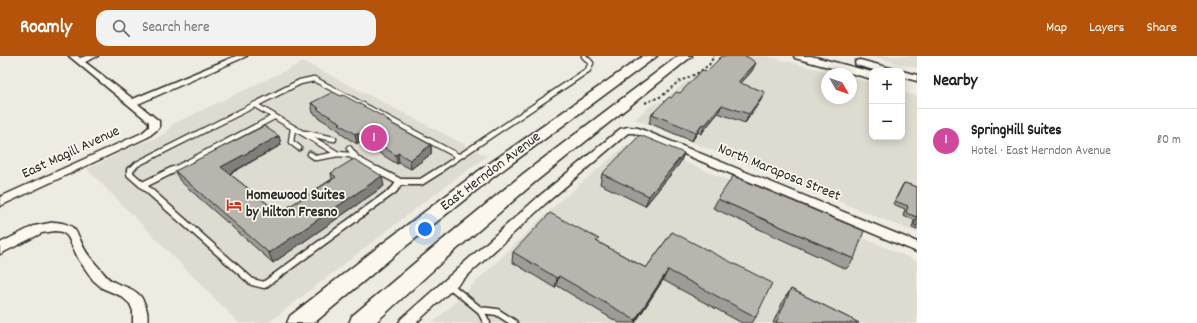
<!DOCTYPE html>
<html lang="en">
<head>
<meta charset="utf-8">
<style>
	body { margin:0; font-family:Dekko,sans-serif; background:#f2f2f2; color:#202124 }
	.controls { position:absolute; right:12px; top:12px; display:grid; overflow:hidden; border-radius:8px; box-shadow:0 2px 10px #0003 }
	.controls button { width:36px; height:36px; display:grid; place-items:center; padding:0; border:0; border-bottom:1px solid #e0e0e0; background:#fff; color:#202124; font:20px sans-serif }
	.compass { position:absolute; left:821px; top:12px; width:36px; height:36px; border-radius:50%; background:#fff; box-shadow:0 2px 10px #0003; rotate:130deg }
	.you { position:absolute; left:425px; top:173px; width:14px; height:14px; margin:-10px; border:3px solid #fff; border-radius:50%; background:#1a73e8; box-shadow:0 0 0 6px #1a73e833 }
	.badge { display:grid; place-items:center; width:26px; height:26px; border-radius:50%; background:#b45309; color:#fff; font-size:13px; font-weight:700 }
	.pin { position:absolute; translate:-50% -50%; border:2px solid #fff; box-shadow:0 1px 4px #0006 }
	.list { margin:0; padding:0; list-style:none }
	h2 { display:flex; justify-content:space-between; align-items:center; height:52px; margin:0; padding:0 16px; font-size:17px }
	h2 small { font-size:13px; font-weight:400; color:#757577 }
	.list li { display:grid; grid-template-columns:26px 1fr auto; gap:12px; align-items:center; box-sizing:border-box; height:64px; padding:0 16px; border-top:1px solid #e0e0e0 }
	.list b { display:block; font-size:15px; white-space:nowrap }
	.list p { margin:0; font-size:13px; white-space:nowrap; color:#757577 }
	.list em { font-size:13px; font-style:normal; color:#757577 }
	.icon { flex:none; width:22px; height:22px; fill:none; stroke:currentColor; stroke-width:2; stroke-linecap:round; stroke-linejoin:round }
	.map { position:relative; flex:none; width:917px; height:267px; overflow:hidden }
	header { display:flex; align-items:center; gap:24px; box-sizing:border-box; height:56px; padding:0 20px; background:#b45309; color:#fff }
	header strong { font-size:19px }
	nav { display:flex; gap:22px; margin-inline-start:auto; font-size:14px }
	.search { width:280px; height:36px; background:#f2f2f2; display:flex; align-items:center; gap:10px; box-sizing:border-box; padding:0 14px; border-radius:12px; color:#757577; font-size:15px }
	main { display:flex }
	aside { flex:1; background:#fff }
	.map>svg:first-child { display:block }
	.built { fill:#dedbd1 }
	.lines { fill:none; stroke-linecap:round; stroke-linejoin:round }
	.lane-far1-casing { stroke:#2b2b2b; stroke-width:7 }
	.lane-casing { stroke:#2b2b2b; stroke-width:9 }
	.street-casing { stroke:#2b2b2b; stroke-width:3 }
	.secondary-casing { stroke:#2b2b2b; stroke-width:3 }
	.primary-casing { stroke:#2b2b2b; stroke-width:3 }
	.path { stroke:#2b2b2b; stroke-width:2; stroke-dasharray:2.5 2.5; stroke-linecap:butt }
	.lane-far1 { stroke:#fbf7ec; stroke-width:4.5 }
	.lane { stroke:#fbf7ec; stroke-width:6 }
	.street { fill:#fbf7ec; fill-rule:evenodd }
	.secondary { fill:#fbf7ec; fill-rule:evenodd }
	.primary { fill:#fbf7ec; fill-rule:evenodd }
	.wall { fill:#9e9c96; stroke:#2b2b2b }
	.shaded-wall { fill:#817f7a; stroke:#2b2b2b }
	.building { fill:#b8b5ae; stroke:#2b2b2b }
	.labels { text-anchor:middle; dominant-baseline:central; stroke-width:3.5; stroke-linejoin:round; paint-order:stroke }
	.street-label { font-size:15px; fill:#2b2b2b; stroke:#fbf7ec }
	.poi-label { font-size:15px; font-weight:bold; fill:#2b2b2b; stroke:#fbf7ec; text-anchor:start }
</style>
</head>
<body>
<header>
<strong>Roamly</strong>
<div class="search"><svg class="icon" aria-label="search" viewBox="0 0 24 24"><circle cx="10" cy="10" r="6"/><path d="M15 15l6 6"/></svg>Search here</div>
<nav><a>Map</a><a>Layers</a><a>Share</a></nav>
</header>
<main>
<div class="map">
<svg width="917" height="267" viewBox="0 0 917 267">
	<rect width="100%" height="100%" fill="#eeebe0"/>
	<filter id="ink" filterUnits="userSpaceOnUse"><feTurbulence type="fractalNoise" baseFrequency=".025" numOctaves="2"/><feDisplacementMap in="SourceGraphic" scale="8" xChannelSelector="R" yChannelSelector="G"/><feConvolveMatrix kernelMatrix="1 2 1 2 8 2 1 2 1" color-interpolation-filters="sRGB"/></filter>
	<g filter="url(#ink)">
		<path class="built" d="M719 0H766L836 18H827V42H851V22L872 27V81H902V36L917 40V177L635 63 650 50 665 43 683 28 713 10Z
			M872 0H917V12L883 3Z
			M304 6 487 100 428 143 268 267H239L87 113 139 88 155 83 167 76 173 68Z
			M638 86 917 205V267H433L560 145 628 88Z"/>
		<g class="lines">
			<g class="lane-far1-casing">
				<path id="lane-far1" d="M255 49 338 98 350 99 379 115
					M293 72 291 86 299 92
					M305 77 334 83
					M349 92 356 101
					M310 98 316 102 338 98
					M130 115 137 108 300 26 314 23 458 100
					M171 115 274 61
					M438 115 588 14 591 7 584 0"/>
			</g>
			<g class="lane-casing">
				<path id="lane" d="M130 114V118L252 226 264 229 394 134 400 126
					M377 114 400 126H421L440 114
					M143 129 173 114
					M448 228 480 254
					M487 267 480 254 497 256 514 267"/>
			</g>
			<g class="street-casing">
				<path id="street" d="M69 0H78L80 2 86 0H98L85 6 133 43 236 0H247L138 48 159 65V72L148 81 0 150V141L142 77 149 71V66Z
					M628 71 638 72 917 186V196L634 77H628L545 148 416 267H399L401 263 537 142 620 73Z
					M55 166C76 168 76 175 84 192 88 200 95 207 101 214 105 219 109 224 114 226 124 231 134 232 141 241 146 249 149 258 147 267H133V255L130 248 121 240 102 232 93 224 79 204 68 181 63 176 55 175 42 177 0 198V187L34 170Z"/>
			</g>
			<g class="secondary-casing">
				<path id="secondary" d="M794 0H811L872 16V23L795 2Z
					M860 4 894 13 896 15H877L856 9 855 7 856 5Z
					M900 15H902L917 19V25L902 21V15Z"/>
			</g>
			<g class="primary-casing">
				<path id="primary" d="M643 0H657L492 122 396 198 314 267H287L290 260 382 188 480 114Z
					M678 0H692L535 126 443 205 375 267H349L352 260 429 195 523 118Z"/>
			</g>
			<path class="path" d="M645 47 662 40 678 26 696 18 709 9 714 0"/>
			<use href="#lane-far1" class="lane-far1"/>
			<use href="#lane" class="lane"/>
			<use href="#street" class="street"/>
			<use href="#secondary" class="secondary"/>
			<use href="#primary" class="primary"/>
		</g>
		<path class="wall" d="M707 15H752L741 27 761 44 745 67 718 57 701 78 698 76 692 85 649 67 652 58 671 42 680 37Z
			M311 47 388 64 389 66 431 89V98L411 113 399 107 397 108 365 88 364 89 359 86 357 88 341 78 340 75 319 62 318 60 313 57Z
			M279 80 281 89 230 118 279 157 332 123 331 117 384 130 273 207 180 125 175 115Z
			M684 97 680 107 645 150 600 128 602 118Z
			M904 127 917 131V174L912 172 914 164 903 160 905 153 893 148 902 130Z
			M718 143 854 203 846 213 713 152Z
			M672 176 756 261 752 267H742L663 224 635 267H619L556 229 555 232 512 206 513 196 598 186 646 212Z
			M791 233 859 267H773L784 243Z"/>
		<path class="shaded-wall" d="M756 7 752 15 735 34 738 26Z
			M765 36 761 44 745 67 749 58Z
			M722 49 718 57 701 78 705 69Z
			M702 68 698 76 692 85 696 76Z
			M357 77 359 86 357 88 355 78Z
			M364 79 365 88 364 89 362 80Z
			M279 80 281 89 225 120 221 111Z
			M431 89V98L411 113 410 104Z
			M398 97 399 107 397 108 396 99Z
			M684 97 680 107 645 150 649 140Z
			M382 120 384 130 273 207 269 197Z
			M668 214 663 224 635 267H634Z
			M559 220 555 232 557 222Z"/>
		<path class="building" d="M722 0H743L748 1 756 7 738 26 765 36 749 58 722 49 705 69 702 68 696 76 652 58 669 41 671 42 676 36 680 37 702 14 707 15Z
			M333 36 341 40 343 39 384 61 388 64 387 65 431 89 410 104 398 97 396 99 364 79 362 80 357 77 355 78 339 68 341 67 317 53 319 52 311 47Z
			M264 70 279 80 221 111 279 157 336 121 331 117 354 103 382 120 269 197 175 115Z
			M640 79 684 97 649 140 602 118Z
			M733 120 864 175 854 203 718 143Z
			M904 127 917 131V170L914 169 917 161 906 157 908 150 895 145Z
			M550 157 599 183 596 185 646 212 672 176 772 227 756 261 668 214 635 264 559 220 557 222 513 196Z
			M791 233 859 267H776Z"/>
	</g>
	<defs>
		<g id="hotel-bare" transform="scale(1.2)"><path d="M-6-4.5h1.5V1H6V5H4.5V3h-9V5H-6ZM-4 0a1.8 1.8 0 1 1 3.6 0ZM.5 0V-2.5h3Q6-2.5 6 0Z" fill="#c8321e" stroke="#fbf7ec" stroke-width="2.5" paint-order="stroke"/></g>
	</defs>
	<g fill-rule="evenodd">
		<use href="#hotel-bare" x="234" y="149"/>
	</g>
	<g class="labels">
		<g class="street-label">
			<text transform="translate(71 97) rotate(-25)">East Magill Avenue</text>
			<text transform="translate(491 116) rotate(-37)">East Herndon Avenue</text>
			<text transform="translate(779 117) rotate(22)">North Maraposa Street</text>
		</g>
		<g class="poi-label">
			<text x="246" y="140">Homewood Suites<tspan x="246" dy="17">by Hilton Fresno</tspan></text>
		</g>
	</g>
</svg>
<div class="controls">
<button>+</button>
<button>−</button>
</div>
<svg class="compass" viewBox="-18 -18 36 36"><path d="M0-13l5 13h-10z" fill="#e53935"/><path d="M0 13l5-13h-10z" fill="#757577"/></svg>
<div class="you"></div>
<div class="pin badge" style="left:374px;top:82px;background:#d1479c">1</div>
</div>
<aside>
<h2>Nearby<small></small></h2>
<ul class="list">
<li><span class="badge" style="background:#d1479c">1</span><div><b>SpringHill Suites</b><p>Hotel · East Herndon Avenue</p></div><em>80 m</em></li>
</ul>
</aside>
</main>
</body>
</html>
